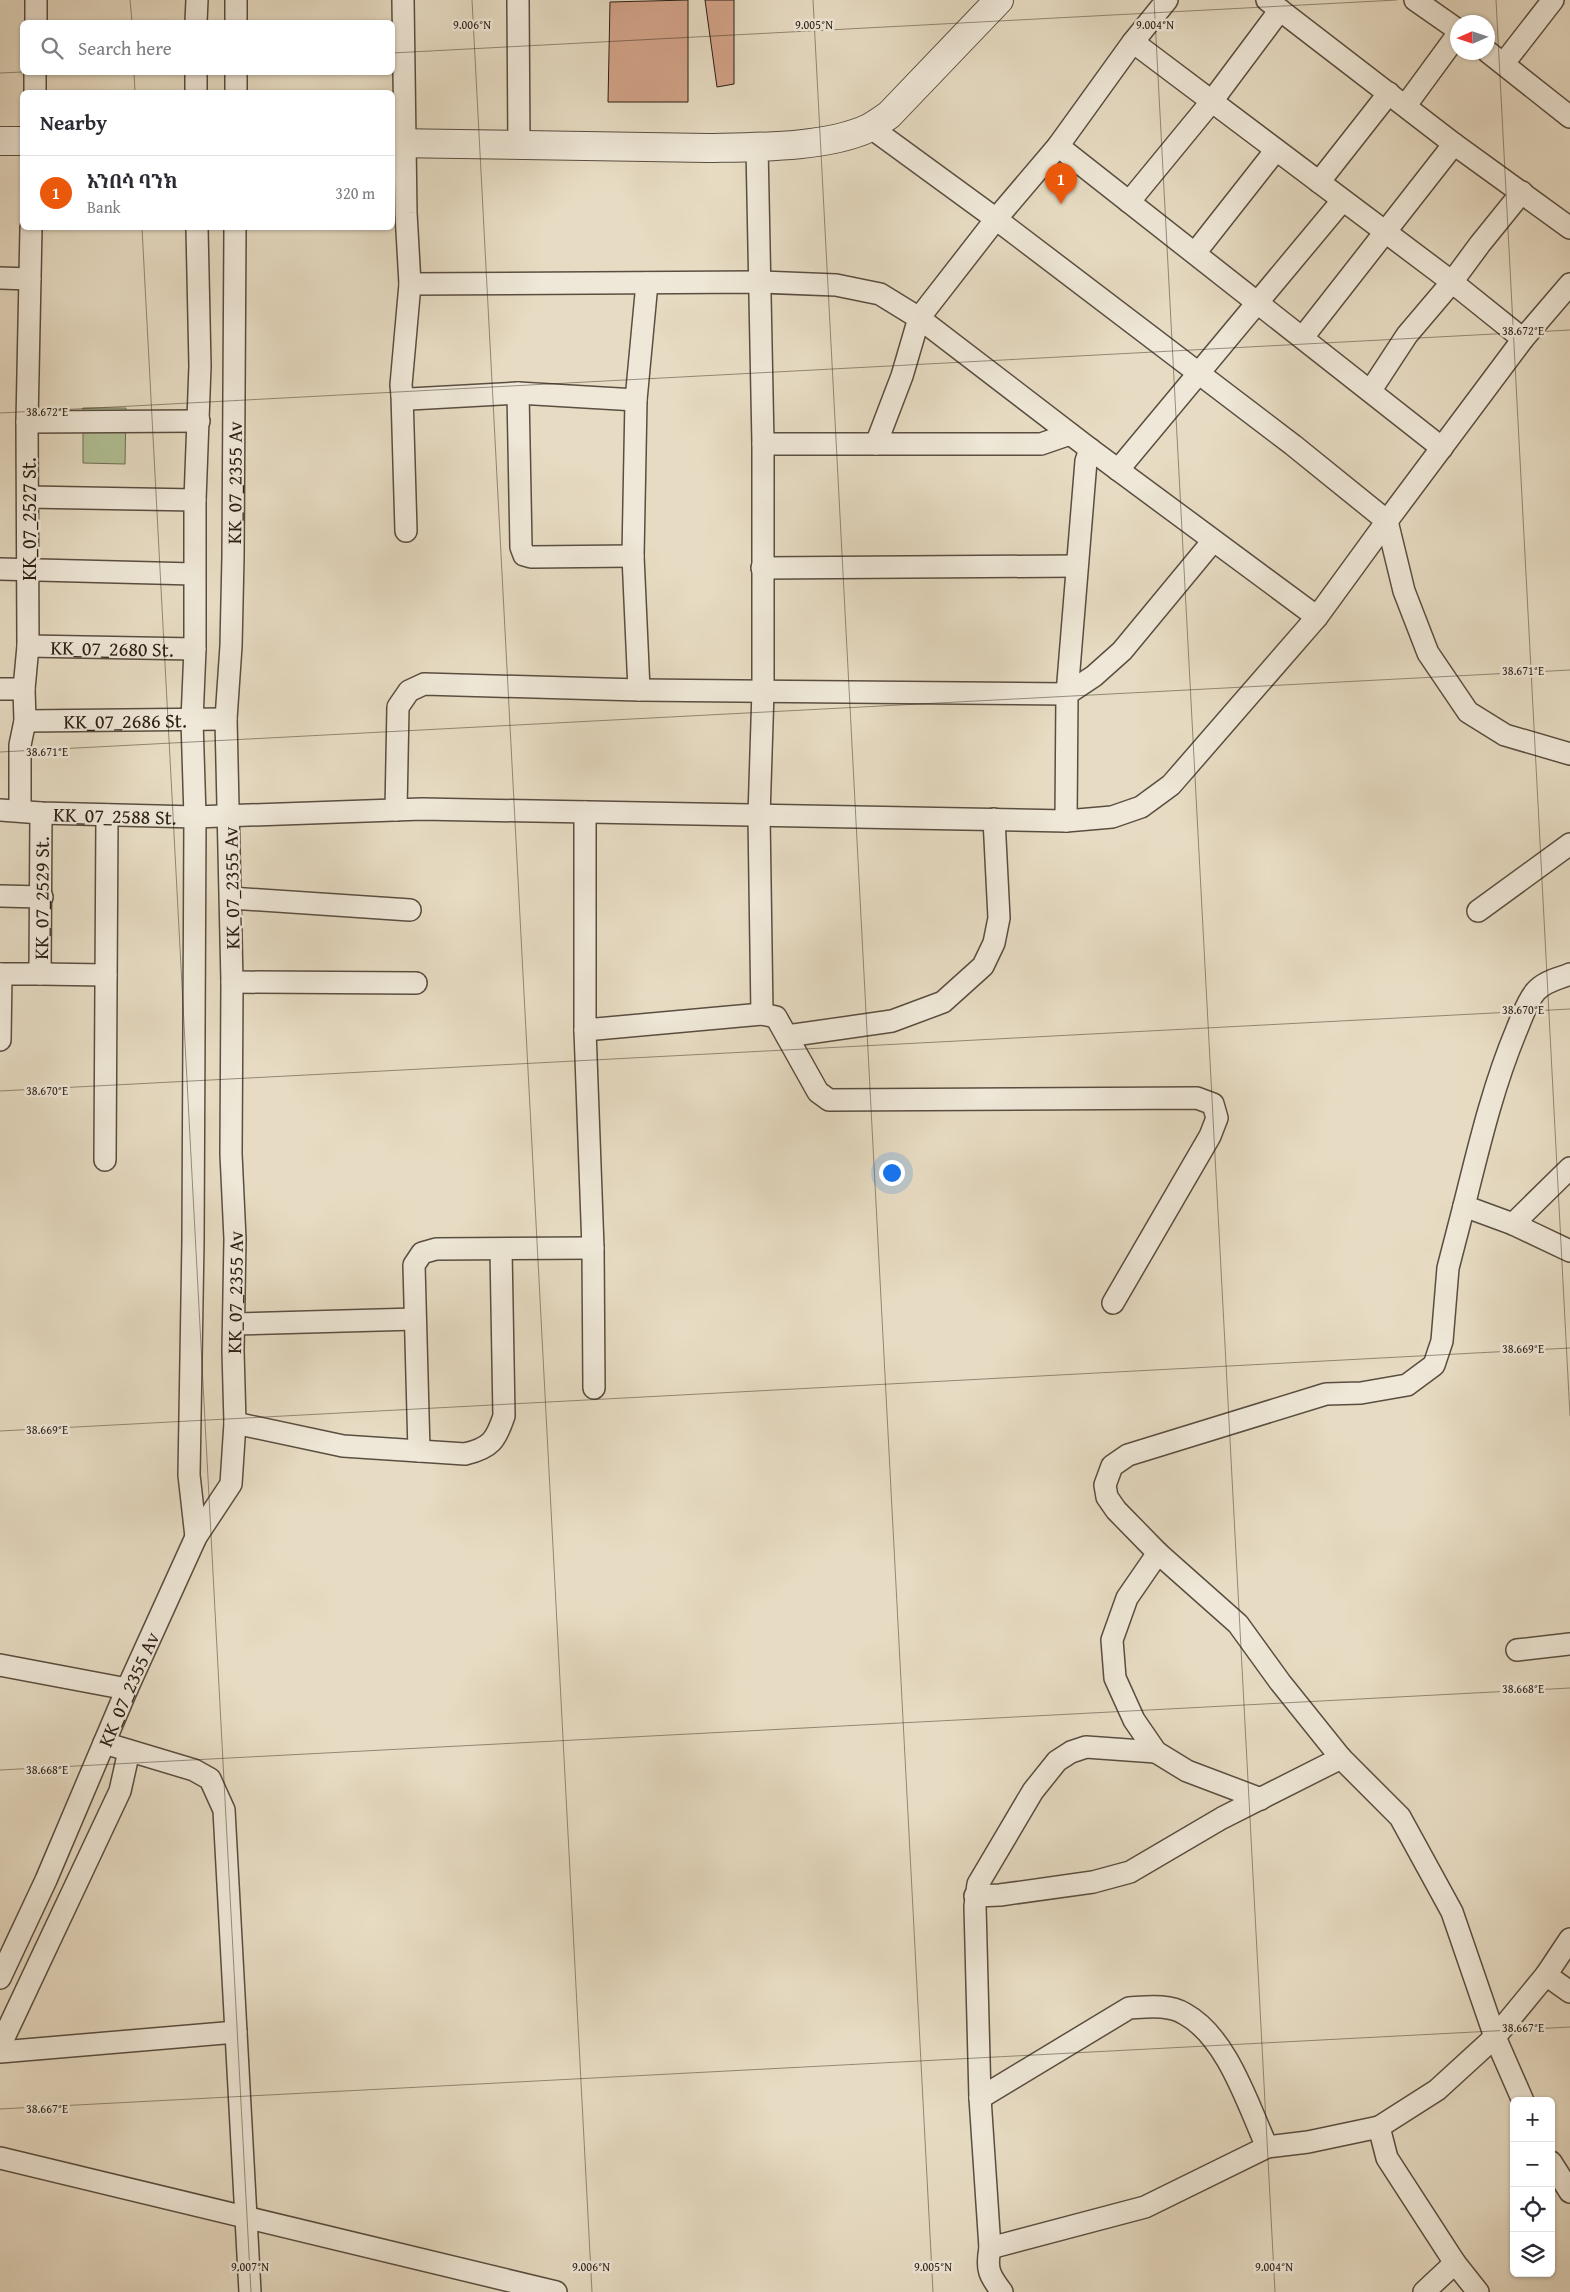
<!DOCTYPE html>
<html lang="en">
<head>
<meta charset="utf-8">
<style>
	body { margin:0; font-family:"Gentium Book Plus","Noto Serif Ethiopic",serif; background:#f7f7f7; color:#2b2b33 }
	.controls { position:absolute; right:15px; bottom:15px; display:grid; overflow:hidden; border-radius:8px; box-shadow:0 1px 4px #0004 }
	.controls button { width:45px; height:45px; display:grid; place-items:center; padding:0; border:0; border-bottom:1px solid #e1e1e2; background:#fff; color:#2b2b33; font:25px sans-serif }
	.compass { position:absolute; left:1450px; top:15px; width:45px; height:45px; border-radius:50%; background:#fff; box-shadow:0 1px 4px #0004; rotate:267deg }
	.you { position:absolute; left:891px; top:1172px; width:18px; height:18px; margin:-12px; border:4px solid #fff; border-radius:50%; background:#1a73e8; box-shadow:0 0 0 8px #1a73e833 }
	.badge { display:grid; place-items:center; width:32px; height:32px; border-radius:50%; background:#ea580c; color:#fff; font-size:16px; font-weight:700 }
	.pin { position:absolute; translate:-50% -41px; filter:drop-shadow(0 1px 2px #0008) }
	.pin::after { content:''; position:absolute; top:26px; width:18px; height:15px; background:inherit; clip-path:polygon(0 0,100% 0,50% 100%) }
	.list { margin:0; padding:0; list-style:none }
	h2 { display:flex; justify-content:space-between; align-items:center; height:65px; margin:0; padding:0 20px; font-size:21px }
	h2 small { font-size:16px; font-weight:400; color:#7c7c81 }
	.list li { display:grid; grid-template-columns:32px 1fr auto; gap:15px; align-items:center; box-sizing:border-box; height:75px; padding:0 20px; border-top:1px solid #e1e1e2 }
	.list b { display:block; font-size:19px; white-space:nowrap }
	.list p { margin:0; font-size:16px; white-space:nowrap; color:#7c7c81 }
	.list em { font-size:16px; font-style:normal; color:#7c7c81 }
	.icon { flex:none; width:28px; height:28px; fill:none; stroke:currentColor; stroke-width:2; stroke-linecap:round; stroke-linejoin:round }
	.map { position:relative; flex:none; width:1570px; height:2292px; overflow:hidden }
	.search { position:absolute; background:#fff; box-shadow:0 1px 4px #0004; left:20px; top:20px; width:375px; height:55px; display:flex; align-items:center; gap:12px; box-sizing:border-box; padding:0 18px; border-radius:8px; color:#7c7c81; font-size:19px }
	.panel { position:absolute; background:#fff; box-shadow:0 1px 4px #0004; left:20px; top:90px; width:375px; height:140px; border-radius:8px }
	.map>svg:first-child { display:block }
	.green { fill:#b2c196; stroke:#6e7056 }
	.building { fill:#d3a389; stroke:#2b1e15 }
	.lines { fill:none; stroke-linecap:round; stroke-linejoin:round }
	.minor-casing { stroke:#5a4e40; stroke-width:24 }
	.tertiary-casing { stroke:#5a4e40; stroke-width:30 }
	.minor { stroke:#efe8d8; stroke-width:21 }
	.tertiary { stroke:#efe8d8; stroke-width:28 }
	.ticks { fill:none; stroke:#2b1e15; stroke-width:1; stroke-opacity:0.45 }
	.labels { text-anchor:middle; dominant-baseline:central; stroke-width:5; stroke-linejoin:round; paint-order:stroke }
	.street-label { font-size:20px; fill:#2b1e15; stroke:#efe8d8 }
	.ticks-label { font-size:12px; text-anchor:middle; fill:#2b1e15; stroke:#efe8d8; stroke-width:5; stroke-linejoin:round; paint-order:stroke }
</style>
</head>
<body>
<div class="map">
<svg width="1570" height="2292" viewBox="0 0 1570 2292">
	<rect width="100%" height="100%" fill="#e7dcc3"/>
	<filter id="stains"><feTurbulence type="fractalNoise" baseFrequency=".004" numOctaves="4"/><feColorMatrix values="0 0 0 0 .2 0 0 0 0 .09 0 0 0 0 .02 0 0 0 .5 -.17"/></filter>
	<radialGradient id="worn" r=".72"><stop offset=".6" stop-color="#630" stop-opacity="0"/><stop offset="1" stop-color="#630" stop-opacity=".3"/></radialGradient>
	<path class="green" d="M83 408H126L125 464 83 463Z"/>
	<path class="building" d="M688 0V102H608L610 2Z
		M705 0H734V84L717 87Z"/>
	<g class="lines">
		<g class="minor-casing">
			<g id="minor">
				<path d="M403 0 406 213 410 284 401 385 402 395 410 399 518 393 636 400"/>
				<path d="M518 0 519 146"/>
				<path d="M1167 0 1133 42 1058 146 996 219 919 318 1090 449 1317 617"/>
				<path d="M1267 0 1454 144 1570 228"/>
				<path d="M1415 0 1458 30"/>
				<path d="M36 22V0"/>
				<path d="M196 22 197 0"/>
				<path d="M236 22V0"/>
				<path d="M1133 42 1452 282 1523 339"/>
				<path d="M1488 52 1570 117"/>
				<path d="M1504 63 1553 0"/>
				<path d="M35 92V72"/>
				<path d="M196 92V72"/>
				<path d="M236 92V72"/>
				<path d="M1406 105 1458 34"/>
				<path d="M870 127 996 219 1293 445 1387 521 1404 591 1428 653 1468 712 1505 735 1570 754"/>
				<path d="M1058 146 1442 448"/>
				<path d="M757 147 763 444V691L759 816 762 1014"/>
				<path d="M1319 182 1389 93"/>
				<path d="M1129 202 1212 101 1280 10"/>
				<path d="M1195 253 1276 150"/>
				<path d="M0 278 30 279"/>
				<path d="M410 284 759 282 836 285 880 294 919 318 902 376 876 444"/>
				<path d="M1303 337 1454 144"/>
				<path d="M1371 390 1407 335 1452 282 1480 244 1522 192"/>
				<path d="M518 393 521 547 524 555 531 557 633 556"/>
				<path d="M402 395 406 531"/>
				<path d="M27 422 199 421"/>
				<path d="M763 444H1041L1070 434"/>
				<path d="M1118 470 1342 201"/>
				<path d="M28 497 195 500"/>
				<path d="M762 568 1077 566"/>
				<path d="M0 569 194 574"/>
				<path id="s1" d="M28 646 195 649"/>
				<path d="M0 689H24"/>
				<path d="M639 690 633 556 636 400 647 283"/>
				<path id="s2" d="M25 721 226 719"/>
				<path id="s3" d="M0 810 41 813 195 817 422 809 1066 821 1112 817 1141 807 1171 785 1317 617 1387 521 1523 339 1570 284"/>
				<path d="M396 810 398 707 409 691 424 684 639 690 1067 694 1094 676 1122 651 1213 541"/>
				<path d="M20 811V745L25 721 24 689 28 646 27 422 31 228"/>
				<path d="M585 812V1030L593 1248 594 1388"/>
				<path d="M1066 821 1067 694 1086 461 1090 449"/>
				<path d="M0 896 42 897"/>
				<path d="M231 898 410 910"/>
				<path d="M1478 911 1570 844"/>
				<path id="s4" d="M0 974H40L41 813"/>
				<path d="M40 974 106 975"/>
				<path d="M1570 974C1558 979 1545 981 1536 991 1527 1001 1522 1017 1517 1029 1493 1086 1479 1146 1464 1206L1513 1224 1570 1251"/>
				<path d="M232 982 416 983"/>
				<path d="M585 1030 762 1014 776 1017 818 1092 829 1100 1197 1098 1213 1104 1217 1118 1210 1136 1113 1303"/>
				<path d="M787 1036 892 1021 943 1002 983 966 994 943 999 918 994 819"/>
				<path d="M0 1040 1 974"/>
				<path d="M105 1160 107 815"/>
				<path d="M1464 1206 1448 1268 1442 1341 1434 1365 1407 1385 1361 1393 1326 1394 1128 1455 1112 1466 1105 1485 1107 1497 1116 1510 1158 1553 1238 1624 1280 1682 1341 1758 1400 1817 1452 1912 1495 2037 1523 2101"/>
				<path d="M1513 1224 1570 1168"/>
				<path d="M234 1324 415 1319"/>
				<path d="M235 1423 343 1446 465 1454C491 1448 496 1440 504 1416L501 1250"/>
				<path d="M419 1451 414 1265 422 1253 436 1249 593 1248"/>
				<path d="M196 1537 189 1475 193 1241 195 817 192 720 195 649V500L200 366 197 228"/>
				<path d="M1158 1553 1127 1598 1112 1640 1115 1678 1134 1720 1156 1752 1187 1771 1261 1799"/>
				<path d="M1517 1650 1570 1644"/>
				<path d="M0 1665 127 1689"/>
				<path d="M104 1743 194 1770 210 1779 224 1810 250 2292"/>
				<path d="M975 1896 1000 1895 1093 1882 1130 1872 1222 1818 1341 1758"/>
				<path d="M1546 1975 1570 1939"/>
				<path id="s5" d="M0 1978 46 1880 127 1689 196 1537 231 1484 235 1423 233 1351 235 1239 231 1154 232 982 226 719 231 646 233 557 235 228"/>
				<path d="M0 2046 120 1791 129 1751"/>
				<path d="M0 2052 236 2032"/>
				<path d="M980 2098 1129 2008C1147 2007 1169 2004 1185 2014 1227 2037 1248 2105 1267 2147"/>
				<path d="M0 2158 556 2292"/>
				<path d="M1551 2162 1570 2192"/>
				<path d="M990 2248 1145 2207 1267 2147 1308 2142 1379 2127"/>
				<path d="M1002 2292C989 2275 986 2269 990 2248L980 2098 975 1906 978 1884 1033 1791 1057 1761 1071 1752 1086 1747 1156 1752"/>
				<path d="M1424 2292 1455 2263"/>
				<path d="M1478 2292 1455 2263 1387 2158 1379 2127 1437 2090 1495 2037 1546 1975 1570 1992"/>
			</g>
		</g>
		<g class="tertiary-casing">
			<path id="tertiary" d="M0 141H22
				M392 143 708 148C756 147 826 148 869 128 876 124 883 119 889 115L999 0"/>
		</g>
		<use href="#minor" class="minor"/>
		<use href="#tertiary" class="tertiary"/>
	</g>
	<path class="ticks" d="M130 0 132 22M472 0 592 2292M813 0 933 2292M1154 0 1275 2292M1496 0 1570 1416M392 53 1397 0M134 72 135 92M0 73 22 72M142 228 251 2292M0 413 1570 330M0 752 1570 670M0 1091 1570 1009M0 1431 1570 1348M0 1770 1570 1688M0 2109 1570 2027"/>
	<g class="labels">
		<g class="street-label">
			<text stroke="none"><textPath href="#s5" startOffset="1548">KK_07_2355 Av</textPath></text>
			<text transform="translate(28 519) rotate(-90)">KK_07_2527 St.</text>
			<text stroke="none"><textPath href="#s1" startOffset="84">KK_07_2680 St.</textPath></text>
			<text stroke="none"><textPath href="#s2" startOffset="100">KK_07_2686 St.</textPath></text>
			<text stroke="none"><textPath href="#s3" startOffset="115">KK_07_2588 St.</textPath></text>
			<text transform="translate(231 888) rotate(-91)">KK_07_2355 Av</text>
			<text stroke="none"><textPath href="#s4" startOffset="116">KK_07_2529 St.</textPath></text>
			<text stroke="none"><textPath href="#s5" startOffset="738">KK_07_2355 Av</textPath></text>
			<text stroke="none"><textPath href="#s5" startOffset="316">KK_07_2355 Av</textPath></text>
		</g>
	</g>
	<g class="ticks-label">
		<text x="472" y="29">9.006°N</text>
		<text x="814" y="29">9.005°N</text>
		<text x="1155" y="29">9.004°N</text>
		<text x="1523" y="335">38.672°E</text>
		<text x="47" y="416">38.672°E</text>
		<text x="1523" y="675">38.671°E</text>
		<text x="47" y="756">38.671°E</text>
		<text x="1523" y="1014">38.670°E</text>
		<text x="47" y="1095">38.670°E</text>
		<text x="1523" y="1353">38.669°E</text>
		<text x="47" y="1434">38.669°E</text>
		<text x="1523" y="1693">38.668°E</text>
		<text x="47" y="1774">38.668°E</text>
		<text x="1523" y="2032">38.667°E</text>
		<text x="47" y="2113">38.667°E</text>
		<text x="250" y="2271">9.007°N</text>
		<text x="591" y="2271">9.006°N</text>
		<text x="933" y="2271">9.005°N</text>
		<text x="1274" y="2271">9.004°N</text>
	</g>
	<rect width="100%" height="100%" filter="url(#stains)"/>
	<rect width="100%" height="100%" fill="url(#worn)"/>
</svg>
<div class="controls">
<button>+</button>
<button>−</button>
<button><svg class="icon" aria-label="locate" viewBox="0 0 24 24"><circle cx="12" cy="12" r="6"/><path d="M12 2v4M12 18v4M2 12h4M18 12h4"/></svg></button>
<button><svg class="icon" aria-label="layers" viewBox="0 0 24 24"><path d="M12 4l9 5-9 5-9-5zM3 14l9 5 9-5"/></svg></button>
</div>
<svg class="compass" viewBox="-18 -18 36 36"><path d="M0-13l5 13h-10z" fill="#e53935"/><path d="M0 13l5-13h-10z" fill="#7c7c81"/></svg>
<div class="you"></div>
<div class="pin badge" style="left:1061px;top:204px">1</div>
<div class="search"><svg class="icon" aria-label="search" viewBox="0 0 24 24"><circle cx="10" cy="10" r="6"/><path d="M15 15l6 6"/></svg>Search here</div>
<section class="panel">
<h2>Nearby<small></small></h2>
<ul class="list">
<li><span class="badge">1</span><div><b>አንበሳ ባንክ</b><p>Bank</p></div><em>320 m</em></li>
</ul>
</section>
</div>
</body>
</html>
